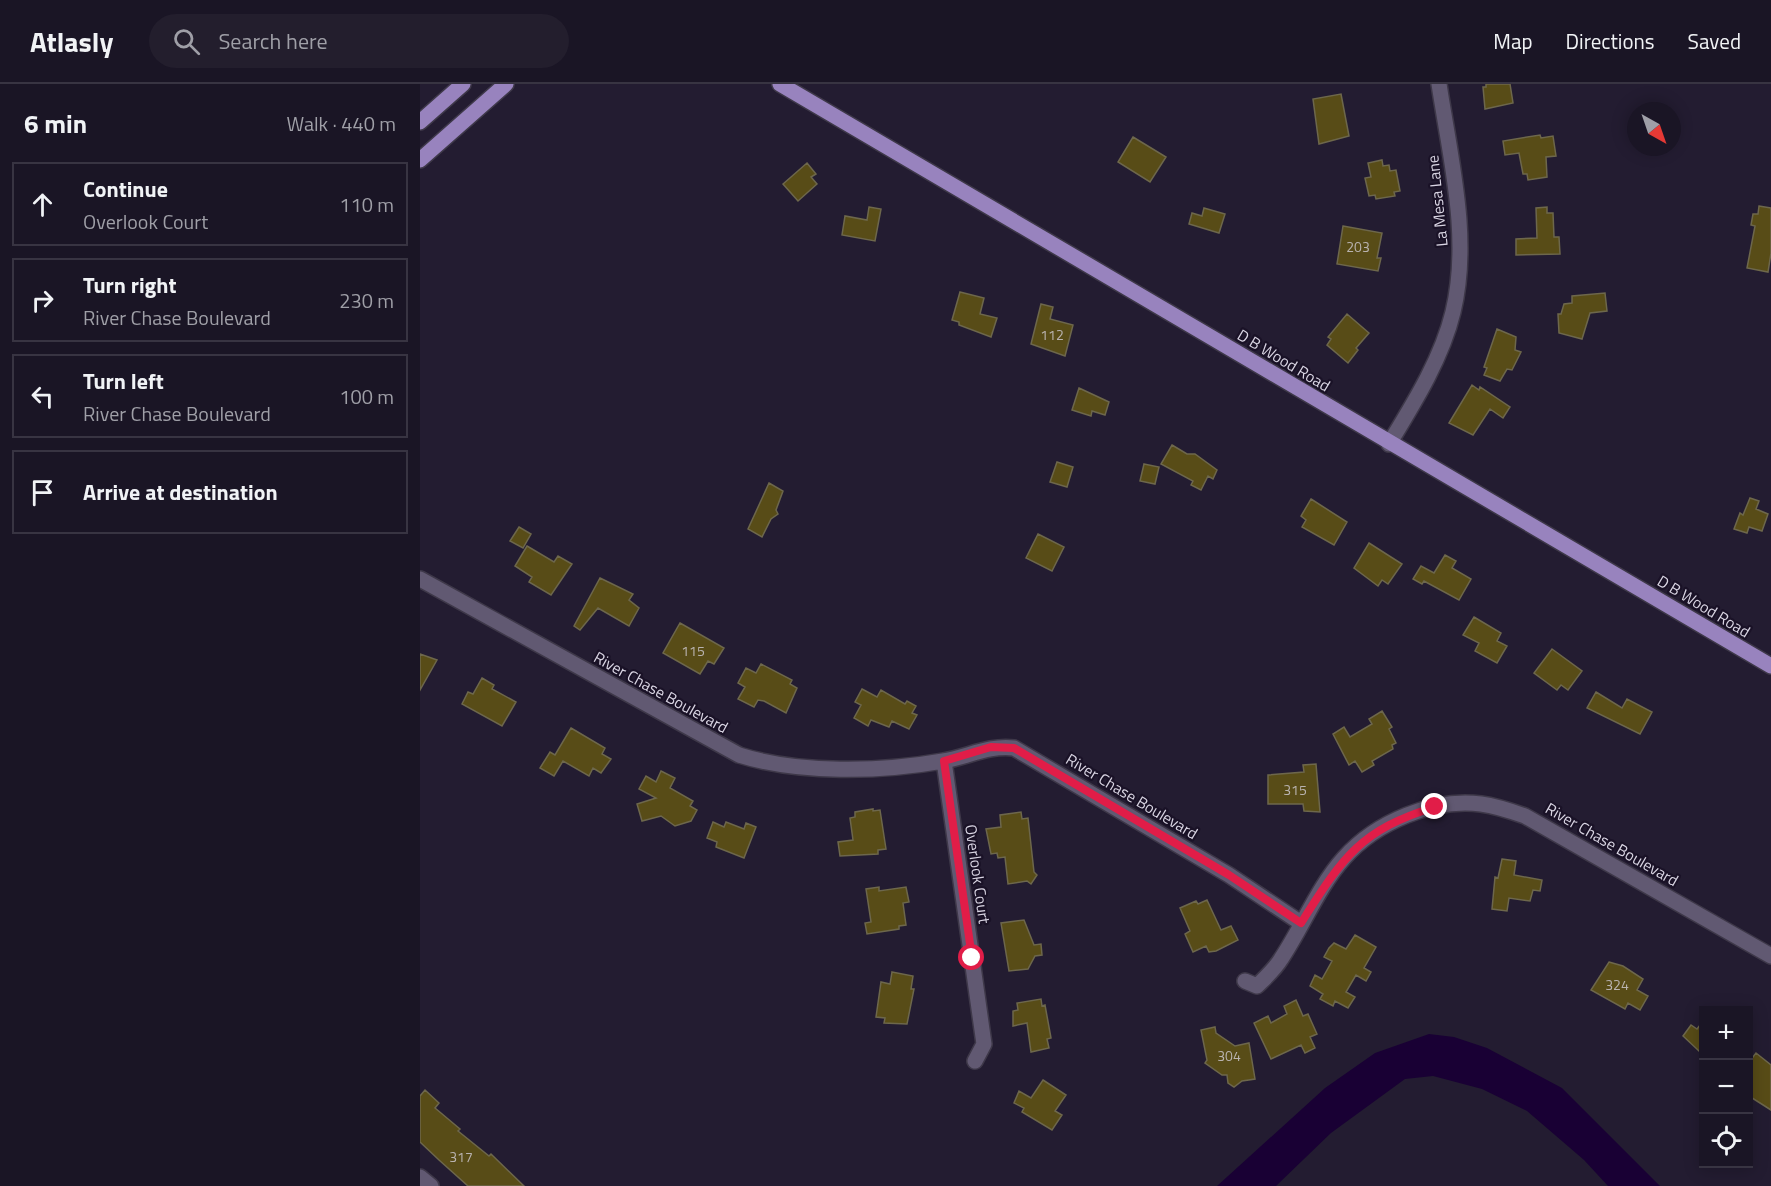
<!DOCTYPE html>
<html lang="en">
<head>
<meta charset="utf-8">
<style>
	body { margin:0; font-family:"Titillium Web",sans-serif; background:#231e2d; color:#f1f3f6 }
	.controls { position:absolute; right:18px; bottom:18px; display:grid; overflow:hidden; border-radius:0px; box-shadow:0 3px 15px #0003 }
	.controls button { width:54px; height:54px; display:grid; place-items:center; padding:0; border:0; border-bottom:2px solid #383442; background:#1a1525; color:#f1f3f6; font:30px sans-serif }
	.compass { position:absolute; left:1207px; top:18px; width:54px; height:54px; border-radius:50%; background:#1a1525; box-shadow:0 3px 15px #0003; rotate:140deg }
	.stop { position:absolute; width:18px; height:18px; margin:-14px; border:4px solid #e11d48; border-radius:50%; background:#fff }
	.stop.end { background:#e11d48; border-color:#fff; box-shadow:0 2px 6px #0008 }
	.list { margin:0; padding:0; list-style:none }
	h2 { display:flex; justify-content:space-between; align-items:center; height:78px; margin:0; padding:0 24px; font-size:26px }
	h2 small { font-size:20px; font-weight:400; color:#9f9fa7 }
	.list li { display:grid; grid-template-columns:39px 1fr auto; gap:18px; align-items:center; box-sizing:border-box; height:84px; margin:0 12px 12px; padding:0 12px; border:2px solid #383442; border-radius:0px }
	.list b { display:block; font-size:22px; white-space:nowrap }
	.list p { margin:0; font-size:20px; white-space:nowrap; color:#9f9fa7 }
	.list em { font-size:20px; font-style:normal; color:#9f9fa7 }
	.icon { flex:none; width:33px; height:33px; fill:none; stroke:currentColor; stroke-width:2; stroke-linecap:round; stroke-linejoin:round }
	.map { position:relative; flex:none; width:1351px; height:1102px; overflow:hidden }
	header { display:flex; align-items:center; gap:36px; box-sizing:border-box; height:84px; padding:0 30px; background:#1a1525; border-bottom:2px solid #383442 }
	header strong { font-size:28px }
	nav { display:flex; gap:33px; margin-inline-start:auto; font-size:21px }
	.search { width:420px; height:54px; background:#231e2d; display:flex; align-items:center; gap:15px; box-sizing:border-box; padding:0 21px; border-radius:33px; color:#9f9fa7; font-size:22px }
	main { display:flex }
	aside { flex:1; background:#1a1525 }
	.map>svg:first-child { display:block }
	.water { fill:#190034 }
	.building { fill:#584c17; stroke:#6d674c; stroke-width:1.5 }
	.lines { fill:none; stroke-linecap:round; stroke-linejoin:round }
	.minor-casing { stroke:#3e3849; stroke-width:18 }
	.major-casing { stroke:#3e3849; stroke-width:18 }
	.minor { stroke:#615972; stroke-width:15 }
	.major { stroke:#9883be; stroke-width:15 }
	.route { stroke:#e11d48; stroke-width:8 }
	.labels { text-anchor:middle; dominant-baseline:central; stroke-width:4.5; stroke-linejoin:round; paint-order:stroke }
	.number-label { font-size:14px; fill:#b9b3b0 }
	.street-label { font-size:16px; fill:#d9d5e3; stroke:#1a1227 }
</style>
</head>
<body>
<header>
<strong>Atlasly</strong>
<div class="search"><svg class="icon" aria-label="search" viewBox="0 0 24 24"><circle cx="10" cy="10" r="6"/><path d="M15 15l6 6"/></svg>Search here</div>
<nav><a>Map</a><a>Directions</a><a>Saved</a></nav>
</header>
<main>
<aside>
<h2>6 min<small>Walk · 440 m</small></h2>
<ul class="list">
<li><svg class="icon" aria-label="ahead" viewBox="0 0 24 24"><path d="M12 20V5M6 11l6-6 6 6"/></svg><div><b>Continue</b><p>Overlook Court</p></div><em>110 m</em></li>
<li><svg class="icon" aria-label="right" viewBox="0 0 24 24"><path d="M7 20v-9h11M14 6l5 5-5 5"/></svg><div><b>Turn right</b><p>River Chase Boulevard</p></div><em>230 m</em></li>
<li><svg class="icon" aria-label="left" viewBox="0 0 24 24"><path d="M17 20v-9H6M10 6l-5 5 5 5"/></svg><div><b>Turn left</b><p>River Chase Boulevard</p></div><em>100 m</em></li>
<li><svg class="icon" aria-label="arrive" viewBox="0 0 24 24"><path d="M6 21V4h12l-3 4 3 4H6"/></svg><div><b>Arrive at destination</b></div></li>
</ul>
</aside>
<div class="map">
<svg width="1351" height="1102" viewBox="0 0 1351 1102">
	<rect width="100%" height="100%" fill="#231c31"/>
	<path class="water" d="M1009 950 1034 953 1067 964 1142 1004 1240 1102H1188L1164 1076 1107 1027 1062 1005 1013 992 985 995 911 1049 856 1102H797L905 1004 955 969Z"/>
	<path class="building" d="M1066 0H1090L1093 19 1065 25 1063 3H1066Z
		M921 10 929 52 899 60 893 15Z
		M1120 51 1121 54 1133 52 1136 72 1126 73 1127 93 1108 96 1107 90H1103L1099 69 1085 71 1083 57Z
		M713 53 746 73 730 98 698 78Z
		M962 76 963 82 969 81 970 87 976 86 980 107 974 108 975 112 956 115 955 111 949 112 945 94 951 93 948 79Z
		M387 79 396 90 391 93 397 100 378 117 363 100Z
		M1339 122 1351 124V169L1348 188 1327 184 1335 142 1331 141 1333 130H1338Z
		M449 123 461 125 455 157 422 151 425 132 447 136Z
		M1127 123V129H1133L1134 153H1139L1140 170 1096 171V155L1117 154 1116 124Z
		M784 124 805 130 799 149 769 140 772 129 782 132Z
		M923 142 962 149 957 174H961L958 187 917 180Z
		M540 208 564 214 560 230 577 234 571 253 539 241V238L532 236Z
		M1185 209 1187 227 1170 229 1162 255 1139 249 1138 230H1141L1144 220 1152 219V212Z
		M621 220 633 223 630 235 653 241 645 272 611 260Z
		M927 230 949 249 936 264 938 266 928 279 907 261 911 255 908 253Z
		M1077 245 1096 253 1095 266 1101 268 1092 286 1087 285 1080 297 1064 291 1067 284 1064 283Z
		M1052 301 1059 306 1060 303 1090 323 1083 334 1070 325 1053 351 1029 339Z
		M659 304 689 318 685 331 672 327 671 332 652 326Z
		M752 361 767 370H775L797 386 793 395 788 392 781 406 771 401 773 397 741 380Z
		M637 378 653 383 647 403 630 398Z
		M724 380 739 383 735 400 720 397Z
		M349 399 363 407 356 426 358 430 351 435 342 453 328 445Z
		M1330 414 1339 417 1336 425 1348 430 1342 447 1329 443 1327 449 1314 445 1320 429 1323 431Z
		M891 415 927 438 914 461 882 443 886 436 881 432Z
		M99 443 111 450 103 464 90 457Z
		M618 450 644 463 632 487 606 474Z
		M949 459 982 480 968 500 962 496 958 502 934 484Z
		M107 462 134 478 138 472 152 480 131 511 109 498 112 493 95 482Z
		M1025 471 1036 477 1032 484 1051 495 1039 516 1004 497 1002 500 993 495 1001 482 1014 489Z
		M180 494 213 510 209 516 219 524 209 542 178 524 160 546 154 542Z
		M1054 533 1081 549 1077 557 1087 562 1077 579 1055 567 1059 559 1043 551Z
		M260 539 304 564 294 580 288 577 280 590 243 569Z
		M1132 565 1162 587 1148 606 1141 601 1137 606 1114 589Z
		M0 570 17 576 0 606Z
		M341 580 372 596 370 600 377 604 366 629 344 617 338 616 334 623 318 615 325 603 318 599 326 584 336 589Z
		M62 594 74 601 72 605 96 618 82 642 42 620 48 608 53 610Z
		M442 605 457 613 461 606 485 620 487 617 496 622 492 629 497 631 489 645 472 637 469 643 451 636 448 642 434 634 441 621 435 618Z
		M1176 608 1202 624 1207 615 1232 628 1220 650 1167 624Z
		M962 627 972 643 969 645 976 659 972 661 973 665 952 677 954 681 942 688 935 677 929 681 913 650 924 643 930 653 952 640 949 635Z
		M151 644 185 664 182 670 191 675 181 689 173 684 169 692 143 677 134 692 120 684 130 668 135 671Z
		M896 680 900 728 884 727 883 720H848V691L884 688 883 681Z
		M241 687 255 694 250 704 273 717 270 722 277 726 271 737 255 742 241 732 222 737 217 720 236 714 219 705 226 692 236 698Z
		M453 725V727L460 726 466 765 458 766V770L420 772 418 758 433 756 430 734 435 733V728Z
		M601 728 602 735 608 734 614 788 617 791 611 800 607 797 588 800 585 773 578 774 577 769 571 770 566 745 581 743 580 731Z
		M293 738 304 743 306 738 324 745 326 739 336 743 324 774 296 763 297 758 287 754Z
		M1082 775 1096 777 1094 791 1122 796 1120 807 1113 806 1110 817 1089 814 1087 827 1072 825 1075 793 1078 794Z
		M459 803V807L486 803 489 818 483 819 486 841 479 842V845L447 850 445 839 451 838 446 805Z
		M787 816 801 846 811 842 818 856 796 867 789 868 786 862 773 868 765 850 770 847 760 824 776 817 778 820Z
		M604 836 614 861 621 860 622 871 615 872 608 885 589 887 581 839Z
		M935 851 956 863 944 884 951 888 946 897 936 891 926 908 935 913 928 924 915 917 913 922 900 915 903 910 890 902 895 891 902 895 912 877 904 873 909 864 914 859 926 865Z
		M1189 878 1203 882 1223 895 1217 906 1228 912 1220 926 1208 919 1205 925 1171 906Z
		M472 888 493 892 491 905H494L487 940 464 939 465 934 456 933 461 898 470 900Z
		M621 915 622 922 625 921 631 954 627 955 629 964 611 968 607 939 593 942V927L598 926 597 919Z
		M876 916 883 932 888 930 897 950 890 953 895 964 885 969 881 961 851 975 834 939 848 932 851 939 867 930 864 922Z
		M1284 936V962L1279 967 1263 952 1271 941 1277 945Z
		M795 943 796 949 815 962 829 959 835 995 822 997 814 1003 808 999 807 991H802L785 979 787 976 781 946Z
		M1336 969 1351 981V1026L1329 1012V978Z
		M623 996 646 1011 635 1027 642 1031 632 1046 602 1028 604 1024 594 1019 599 1007 611 1014Z
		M5 1006 19 1019 15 1024 40 1045 38 1047 69 1072 71 1070 104 1102H48L19 1076 0 1058V1012Z"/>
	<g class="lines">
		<g class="minor-casing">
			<path id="minor" d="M969 360C994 319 1022 274 1033 228 1051 154 1030 73 1019 0
				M0 495 319 671C379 690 461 688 523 677 548 673 568 661 594 664L809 791 881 839
				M524 677 564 960 555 977
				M825 897 837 902C845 894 855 885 861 875 883 842 898 803 924 774 956 738 1013 714 1061 720 1076 722 1091 727 1105 732L1351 872
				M0 1093 11 1102"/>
		</g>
		<g class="major-casing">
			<path id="major" d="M360 0 1351 582
				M0 38 43 0
				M0 76 86 0"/>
		</g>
		<use href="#minor" class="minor"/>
		<use href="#major" class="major"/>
	</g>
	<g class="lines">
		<path class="route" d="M552 874 524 677 571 663 594 664 809 791 881 839C922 775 939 746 1015 723"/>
	</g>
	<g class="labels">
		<g class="number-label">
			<text x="938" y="162">203</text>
			<text x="632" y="250">112</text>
			<text x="273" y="566">115</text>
			<text x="875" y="705">315</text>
			<text x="1197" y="900">324</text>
			<text x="809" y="971">304</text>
			<text x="41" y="1072">317</text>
		</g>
		<g class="street-label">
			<text transform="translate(1017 117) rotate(-96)">La Mesa Lane</text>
			<text transform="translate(864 276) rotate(31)">D B Wood Road</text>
			<text transform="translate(1284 522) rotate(31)">D B Wood Road</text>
			<text transform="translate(241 608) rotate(29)">River Chase Boulevard</text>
			<text transform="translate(712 712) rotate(31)">River Chase Boulevard</text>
			<text transform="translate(1192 760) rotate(30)">River Chase Boulevard</text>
			<text transform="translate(558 790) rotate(82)">Overlook Court</text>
		</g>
	</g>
</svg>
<div class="controls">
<button>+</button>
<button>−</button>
<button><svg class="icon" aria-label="locate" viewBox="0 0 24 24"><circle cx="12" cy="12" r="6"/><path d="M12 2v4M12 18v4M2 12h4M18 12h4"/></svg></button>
</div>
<svg class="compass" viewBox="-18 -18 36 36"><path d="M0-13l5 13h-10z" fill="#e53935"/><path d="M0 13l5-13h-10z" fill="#9f9fa7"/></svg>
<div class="stop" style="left:552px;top:874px"></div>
<div class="stop end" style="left:1015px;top:723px"></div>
</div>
</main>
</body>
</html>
